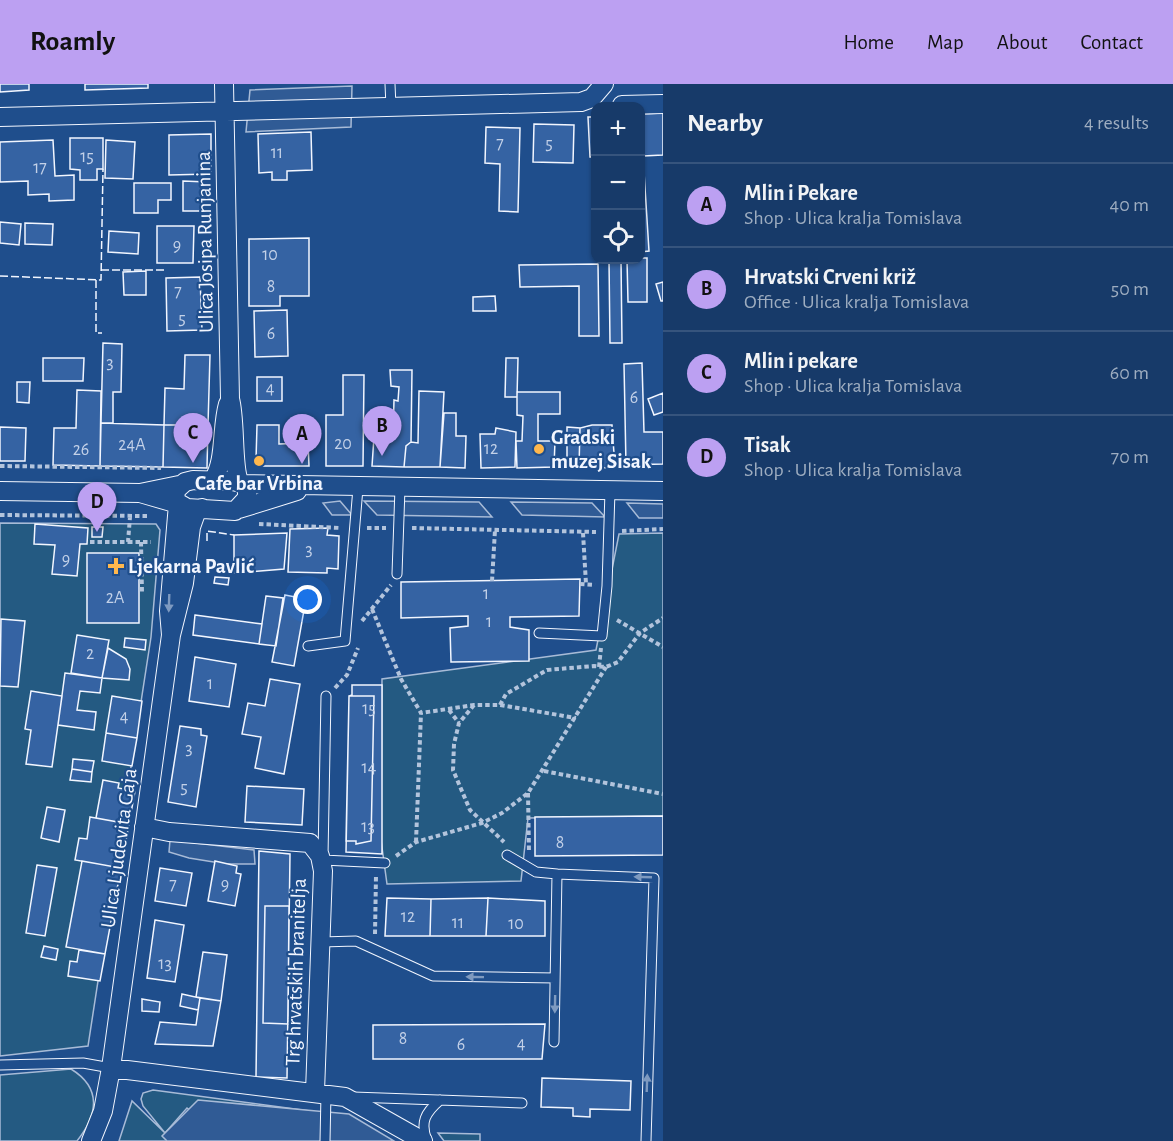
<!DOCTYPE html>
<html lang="en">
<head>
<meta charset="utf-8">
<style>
	body { margin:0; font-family:"Alegreya Sans",sans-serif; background:#244571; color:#f1f3f6 }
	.controls { position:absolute; right:18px; top:18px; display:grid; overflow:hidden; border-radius:12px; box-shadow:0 2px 4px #0004 }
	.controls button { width:54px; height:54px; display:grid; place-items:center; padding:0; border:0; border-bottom:2px solid #36547d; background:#173a69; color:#f1f3f6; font:30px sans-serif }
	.you { position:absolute; left:308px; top:516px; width:21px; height:21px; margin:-15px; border:4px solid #fff; border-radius:50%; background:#1a73e8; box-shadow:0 0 0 9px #1a73e833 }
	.badge { display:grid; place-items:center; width:39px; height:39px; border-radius:50%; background:#bca0f2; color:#111; font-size:20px; font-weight:700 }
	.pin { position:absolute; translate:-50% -50px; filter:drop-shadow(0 2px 3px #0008) }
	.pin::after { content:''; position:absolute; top:32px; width:21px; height:18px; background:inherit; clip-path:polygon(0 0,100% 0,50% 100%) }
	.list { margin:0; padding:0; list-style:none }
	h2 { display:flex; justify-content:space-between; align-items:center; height:78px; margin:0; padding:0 24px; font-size:26px }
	h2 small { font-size:20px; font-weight:400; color:#9eadc0 }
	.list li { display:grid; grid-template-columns:39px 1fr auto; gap:18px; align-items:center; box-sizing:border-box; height:84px; padding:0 24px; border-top:2px solid #36547d }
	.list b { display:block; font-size:22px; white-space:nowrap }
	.list p { margin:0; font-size:20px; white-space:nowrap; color:#9eadc0 }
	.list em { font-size:20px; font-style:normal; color:#9eadc0 }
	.icon { flex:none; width:33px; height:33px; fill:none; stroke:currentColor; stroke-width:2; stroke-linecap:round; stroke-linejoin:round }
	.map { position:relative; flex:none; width:663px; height:1057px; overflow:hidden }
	header { display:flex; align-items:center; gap:36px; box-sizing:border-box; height:84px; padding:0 30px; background:#bca0f2; color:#111 }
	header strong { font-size:28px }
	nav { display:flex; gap:33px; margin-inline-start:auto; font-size:21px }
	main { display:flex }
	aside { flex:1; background:#173a69 }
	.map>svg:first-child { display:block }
	.green { fill:#245a82; stroke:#a8bbd7; stroke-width:1.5 }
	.parking { fill:#305b95; stroke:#a8bbd7; stroke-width:1.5 }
	.building { fill:#3563a3; stroke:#f2f6ff; stroke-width:1.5 }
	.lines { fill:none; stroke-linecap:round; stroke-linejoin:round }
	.service-casing { stroke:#f2f6ff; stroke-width:11 }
	.minor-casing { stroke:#f2f6ff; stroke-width:20 }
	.path { stroke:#b3c4dc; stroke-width:4; stroke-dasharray:4.5 3; stroke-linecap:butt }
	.service { stroke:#1f4e8c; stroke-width:9 }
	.minor { stroke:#1f4e8c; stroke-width:18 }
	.fence { stroke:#f2f6ff; stroke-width:1.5; stroke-dasharray:8 3; stroke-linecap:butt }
	.oneway { fill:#7e9ac0 }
	.poi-dot { fill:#ffb74d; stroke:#1f4e8c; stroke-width:2 }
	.labels { text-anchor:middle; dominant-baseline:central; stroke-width:4.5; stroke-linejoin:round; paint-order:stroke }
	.number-label { font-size:18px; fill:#c3d1e8 }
	.street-label { font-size:21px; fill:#f2f6ff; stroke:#1f4e8c }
	.poi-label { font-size:21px; font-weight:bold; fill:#f2f6ff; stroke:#1f4e8c; text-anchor:start }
</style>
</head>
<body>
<header>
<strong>Roamly</strong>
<nav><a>Home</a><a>Map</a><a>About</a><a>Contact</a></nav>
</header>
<main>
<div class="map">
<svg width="663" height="1057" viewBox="0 0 663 1057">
	<rect width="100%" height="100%" fill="#1f4e8c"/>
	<path class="green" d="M0 439 156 440 160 446 151 553 88 962 0 972Z
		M663 449V732L528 734 521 797 387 800 381 756 382 595 596 566 619 450Z
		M71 985C102 1004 98 1031 77 1057H0V991Z
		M153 1006 310 1027 207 1040 187 1024 165 1049 172 1057H119L132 1017 165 1049 143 1022 141 1015 143 1009Z
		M438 1049 480 1050V1057H444Z"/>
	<path class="parking" d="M352 2 351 43 246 48 250 6Z
		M340 417 352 431H332L323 419Z
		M364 417 479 418 492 433 377 431Z
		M511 418 592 419 605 433 522 431Z
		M627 419 663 420V434H639Z
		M170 756 254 766 255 780H226L189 774 169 768Z
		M198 1016 349 1030 394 1057H167L162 1052Z"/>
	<path class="building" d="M0 0H29V6L0 8Z
		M85 0H148V4L85 6Z
		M663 29V71L643 72 649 167 640 168V30Z
		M588 33H596V73H590Z
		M534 40 574 41 573 79 533 78Z
		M486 43 520 44 518 128 499 127 500 80 485 79Z
		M311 48 312 86 287 87V96H272V88L259 89 258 50Z
		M211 50V90L169 91V51Z
		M70 54H103V85H97V96H80V86L70 85Z
		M53 56 55 92 74 91V116L49 117V110L28 111V97L0 98V58Z
		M106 56 135 58 133 95 105 94Z
		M183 97 207 98 208 127H183Z
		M134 99H171V116H158V129H134Z
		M0 138 21 140 19 161 0 159Z
		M25 139 53 140 52 161 25 160Z
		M157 142H194L193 179H157Z
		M109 147 139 149 138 170 108 168Z
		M309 154V212H280V222H249V155Z
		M640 174H647V218H628L627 176Z
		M609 176H621L622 259H610Z
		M598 180 599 252H579V202L520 203 519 181Z
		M146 187V211H124L123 188Z
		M200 193 202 246 167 247 166 194Z
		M663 198V217H661L656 200Z
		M495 212 496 227H473V213Z
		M287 226 288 272 255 273 254 227Z
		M103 259 122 260 121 308H113V339H101Z
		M185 271H210L208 341H164L165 304 184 305Z
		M43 274H84L83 297H43Z
		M506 274H518L517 313H505Z
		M642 279 644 348H663V380L626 381 624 280Z
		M390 286H412L411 358 406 362 404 383 372 382 374 353H393L394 316 398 317 399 303 391 302Z
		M343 291H364L363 382H326V331H343Z
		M257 293H282V317H257Z
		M17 298H30L29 319 17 318Z
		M77 306 101 307 100 382 53 381 54 344H76Z
		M419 307 444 308 440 383H404L406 362 411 358 418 359Z
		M517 308H560V330H538V357H555L554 383 517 384 516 357H522L523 332 517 331Z
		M663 309V328L654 331 648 315Z
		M444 329H456V352H466L465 384 440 383Z
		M101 339 164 341 163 383 100 382Z
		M164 341H208L207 384 163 383Z
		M257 341H279V360L308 359 309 382H262L256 376Z
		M592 341H612L615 384 579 383 580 344Z
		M0 343 26 344 25 377H0Z
		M567 343 580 344 579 383 567 382Z
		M496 344 516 348 515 383 481 384 480 350H495Z
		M35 440 88 444 87 460H80L77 492 52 490 55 461 34 460Z
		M92 443H103L102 453H92Z
		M328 444 327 451 339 452 338 485 327 484V489L288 488 290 445Z
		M287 449 284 485 234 489V451Z
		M87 469H139V539H87Z
		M215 493 229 494 228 501 214 499Z
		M580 495 579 532 510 533V543L529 546V577L451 578 450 544 468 542V532L401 534V498Z
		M285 511 306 515 294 582 272 578Z
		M266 512 283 514 276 562 259 560Z
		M195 531 262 540 259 560 193 551Z
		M1 535 25 537 18 603 0 602Z
		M77 551 109 556 102 594 71 589Z
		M125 554 146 556 145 566 124 563Z
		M108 564 126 575 130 585 129 596 102 594Z
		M195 573 236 580 229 623 189 617Z
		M65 589 102 594 100 609 80 607 77 626 96 628 94 646 58 641Z
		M270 595 300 600 284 690 255 684 261 653 242 650 248 619 265 622Z
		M352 601H382V770L346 768 349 612 352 611Z
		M31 607 62 612 52 683 26 680 31 646 25 645Z
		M112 612 142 617 137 654 106 649Z
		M349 612H374L371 757 356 760V757H346Z
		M180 642 201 645V651L207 652 196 723 168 718Z
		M106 649 137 654 132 682 102 677Z
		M73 675 94 677 92 688 72 685Z
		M72 685 92 688 91 698 70 696Z
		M103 696 119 699 118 704 135 707 129 740 96 734Z
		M247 702 304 705 302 741 245 738Z
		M47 723 65 726 59 758 41 754Z
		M663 732V771L535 772V733Z
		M90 733 129 740 121 784 75 776 79 754 87 755Z
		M259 767 290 770 287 994 256 993Z
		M82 777 121 784 105 870 66 863Z
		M215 777 237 782 236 789 241 790 235 822 208 817Z
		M37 781 57 784 45 852 26 849Z
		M160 784 192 789 186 822 155 817Z
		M387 814 431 815 430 852H385Z
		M488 814 486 852H430L431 815Z
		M488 814 545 817V852H486Z
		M265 822H289L288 940 263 939Z
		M155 836 184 841 175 898 147 894Z
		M44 862 58 865 56 876 41 873Z
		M79 866 105 870 100 897 68 892 70 877 77 878Z
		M203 868 227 871 221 917 196 913Z
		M182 910 200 914 198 926 180 922Z
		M200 914 221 917 213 962 155 960 160 938 196 941Z
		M142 915 160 918 159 928 142 927Z
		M545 940 542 975H373V941Z
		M542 994 631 997 630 1026 590 1025V1033L573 1032V1024L541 1023Z"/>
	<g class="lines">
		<g class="service-casing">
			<path id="service" d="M390 0 391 23
				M397 490 400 404
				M539 549 602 552 607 502 610 407
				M308 562 345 557 358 404
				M507 771 536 788 557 790
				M323 772 326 612
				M323 776 385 779
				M321 858 356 857 433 892 555 894
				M554 958 557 790 654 794 646 1057
				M0 981 83 979 111 984
				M353 1013 522 1019
				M325 1057 326 1010
				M427 1057C420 1038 425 1029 440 1016"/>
		</g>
		<g class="minor-casing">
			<path id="minor" d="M224 0 230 315C236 336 232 387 240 398
				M622 21 663 20
				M0 33 581 18 592 14 604 0
				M193 396 233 397 245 400 247 405V414L235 427 187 424 175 417 176 406 185 398Z
				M213 396C226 377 221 344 228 320
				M245 400 663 407
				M0 407 140 409 179 401
				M140 409 178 420 169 527 171 551 184 499 191 443 196 429 202 424
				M239 425 297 407
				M144 743 169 748 310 759 320 772 323 787 315 1008
				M111 984 345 1013 423 1057
				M91 1057 103 1027 111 984 171 551"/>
		</g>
		<path class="path" d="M0 382 161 384
			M0 431 150 432
			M259 440 341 444
			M367 444H386
			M412 444 596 448
			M622 447 663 445
			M583 449 586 500
			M90 458H128L130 433
			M128 458H151
			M141 458 142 509
			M492 497 495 446
			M580 500 595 501
			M372 525 401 595 421 629 474 621H500L576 634
			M617 536 663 563
			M362 537 391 501
			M599 583 601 564
			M335 604 347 591 358 564
			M474 621 459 639 454 660 453 686 470 726 504 758
			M500 621 506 610 547 586 594 582 606 583 618 578 640 549 663 534
			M449 626 459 639
			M544 687 663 710
			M528 709 529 769
			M416 758 421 629
			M396 772 416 758 482 739 502 729 528 709 606 583
			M375 850 376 791"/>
		<use href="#service" class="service"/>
		<use href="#minor" class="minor"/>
		<path class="fence" d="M101 186H166
			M0 192 101 196 103 85
			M96 196V249H102
			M207 457V447L234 451"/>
	</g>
	<defs><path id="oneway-solid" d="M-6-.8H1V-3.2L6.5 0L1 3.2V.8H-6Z" transform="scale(1.5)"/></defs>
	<g class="oneway">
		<use href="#oneway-solid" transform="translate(169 519) rotate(92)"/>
		<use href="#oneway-solid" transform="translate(643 793) rotate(-178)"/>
		<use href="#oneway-solid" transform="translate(475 893) rotate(-179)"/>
		<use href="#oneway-solid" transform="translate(555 920) rotate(91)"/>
		<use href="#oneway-solid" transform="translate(647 999) rotate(-88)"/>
	</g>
	<g class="poi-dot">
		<circle cx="539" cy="365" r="6"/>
		<circle cx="259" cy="377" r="6"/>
		<path d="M113 473h6v6h6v6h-6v6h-6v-6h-6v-6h6z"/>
	</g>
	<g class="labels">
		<g class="number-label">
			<text x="500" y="60">7</text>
			<text x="549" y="60">5</text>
			<text x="277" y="69">11</text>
			<text x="87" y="73">15</text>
			<text x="40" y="84">17</text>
			<text x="177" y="162">9</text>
			<text x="270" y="171">10</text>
			<text x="271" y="203">8</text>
			<text x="178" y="208">7</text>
			<text x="182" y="235">5</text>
			<text x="271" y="250">6</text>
			<text x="110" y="279">3</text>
			<text x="270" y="305">4</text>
			<text x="634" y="314">6</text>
			<text x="343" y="360">20</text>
			<text x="132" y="361">24A</text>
			<text x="491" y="365">12</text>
			<text x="81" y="366">26</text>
			<text x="309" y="466">3</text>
			<text x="66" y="476">9</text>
			<text x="486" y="510">1</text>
			<text x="115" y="514">2A</text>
			<text x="489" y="538">1</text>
			<text x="90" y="570">2</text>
			<text x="210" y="600">1</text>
			<text x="369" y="625">15</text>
			<text x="124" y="633">4</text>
			<text x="189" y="665">3</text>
			<text x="369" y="684">14</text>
			<text x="184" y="704">5</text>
			<text x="368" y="743">13</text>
			<text x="560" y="759">8</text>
			<text x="173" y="801">7</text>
			<text x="225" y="801">9</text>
			<text x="408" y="833">12</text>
			<text x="458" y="839">11</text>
			<text x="516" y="840">10</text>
			<text x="165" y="880">13</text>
			<text x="403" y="955">8</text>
			<text x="521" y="960">4</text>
			<text x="461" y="961">6</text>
		</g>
		<g class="street-label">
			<text transform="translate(205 158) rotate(-91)">Ulica Josipa Runjanina</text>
			<text transform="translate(119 764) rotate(-82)">Ulica Ljudevita Gaja</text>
			<text transform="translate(296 888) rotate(-88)">Trg hrvatskih branitelja</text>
		</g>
		<g class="poi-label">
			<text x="551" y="353">Gradski<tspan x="551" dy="24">muzej Sisak</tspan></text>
			<text x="259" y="399" text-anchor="middle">Cafe bar Vrbina</text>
			<text x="128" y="482">Ljekarna Pavlić</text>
		</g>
	</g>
</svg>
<div class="controls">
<button>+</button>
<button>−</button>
<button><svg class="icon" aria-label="locate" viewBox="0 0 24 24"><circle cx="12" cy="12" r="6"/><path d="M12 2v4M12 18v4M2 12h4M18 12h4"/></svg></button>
</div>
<div class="you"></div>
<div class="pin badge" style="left:302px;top:380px">A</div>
<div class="pin badge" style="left:382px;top:372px">B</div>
<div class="pin badge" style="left:193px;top:379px">C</div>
<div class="pin badge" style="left:97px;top:448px">D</div>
</div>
<aside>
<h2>Nearby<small>4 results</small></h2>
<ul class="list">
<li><span class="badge">A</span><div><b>Mlin i Pekare</b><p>Shop · Ulica kralja Tomislava</p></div><em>40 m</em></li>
<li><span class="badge">B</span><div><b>Hrvatski Crveni križ</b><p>Office · Ulica kralja Tomislava</p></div><em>50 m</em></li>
<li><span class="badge">C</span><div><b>Mlin i pekare</b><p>Shop · Ulica kralja Tomislava</p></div><em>60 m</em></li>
<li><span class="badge">D</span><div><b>Tisak</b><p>Shop · Ulica kralja Tomislava</p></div><em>70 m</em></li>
</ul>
</aside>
</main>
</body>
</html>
